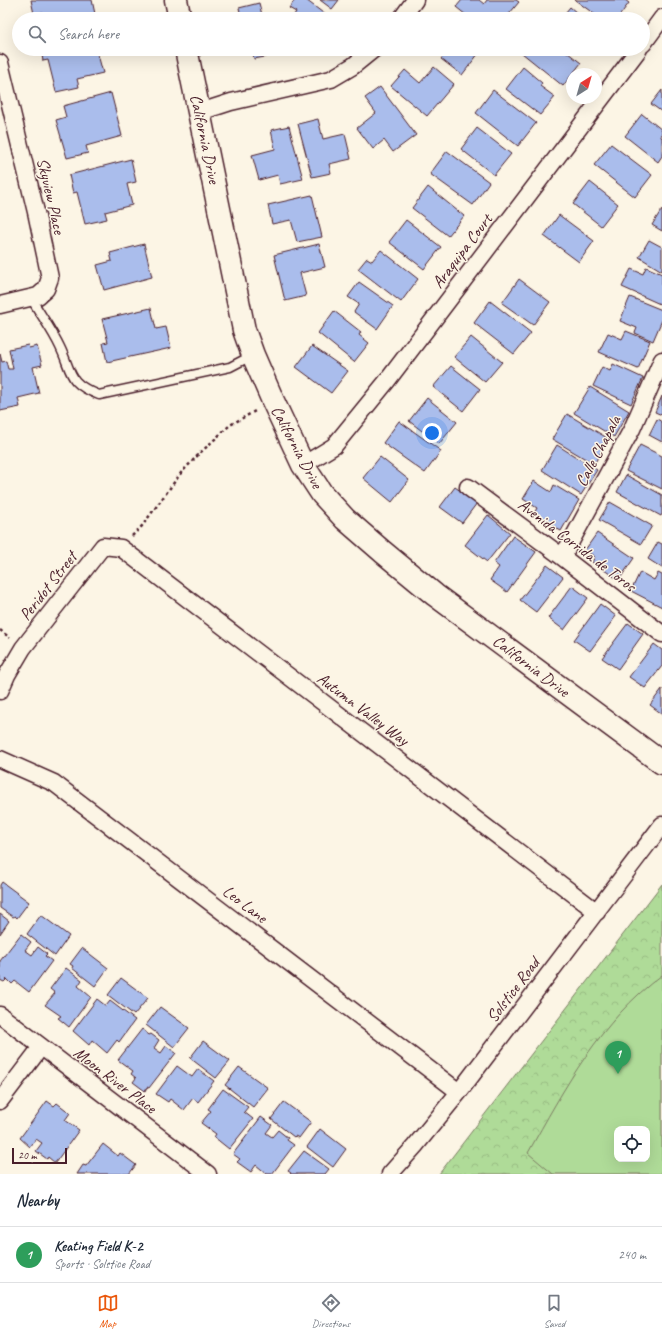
<!DOCTYPE html>
<html lang="en">
<head>
<meta charset="utf-8">
<style>
	body { margin:0; font-family:Caveat,sans-serif; background:#f2f2f3; color:#1f2937 }
	.controls { position:absolute; right:12px; bottom:12px; display:grid; overflow:hidden; border-radius:8px; box-shadow:0 4px 16px #0002 }
	.controls button { width:36px; height:36px; display:grid; place-items:center; padding:0; border:0; border-bottom:1px solid #e0e1e3; background:#fff; color:#1f2937; font:20px sans-serif }
	.compass { position:absolute; left:566px; top:68px; width:36px; height:36px; border-radius:50%; background:#fff; box-shadow:0 4px 16px #0002; rotate:37deg }
	.scale { position:absolute; left:12px; bottom:10px; width:55px; box-sizing:border-box; padding-left:4px; border:2px solid #4a1f2b; border-top:0; font-size:11px; line-height:14px; white-space:nowrap; color:#4a1f2b; -webkit-text-stroke:3px #fcf5e5; paint-order:stroke }
	.you { position:absolute; left:432px; top:433px; width:14px; height:14px; margin:-10px; border:3px solid #fff; border-radius:50%; background:#1a73e8; box-shadow:0 0 0 6px #1a73e833 }
	.badge { display:grid; place-items:center; width:26px; height:26px; border-radius:50%; background:#ea580c; color:#fff; font-size:13px; font-weight:700 }
	.pin { position:absolute; translate:-50% -33px; filter:drop-shadow(0 1px 2px #0008) }
	.pin::after { content:''; position:absolute; top:21px; width:14px; height:12px; background:inherit; clip-path:polygon(0 0,100% 0,50% 100%) }
	.list { margin:0; padding:0; list-style:none }
	h2 { display:flex; justify-content:space-between; align-items:center; height:52px; margin:0; padding:0 16px; font-size:17px }
	h2 small { font-size:13px; font-weight:400; color:#747a83 }
	.list li { display:grid; grid-template-columns:26px 1fr auto; gap:12px; align-items:center; box-sizing:border-box; height:56px; padding:0 16px; border-top:1px solid #e0e1e3 }
	.list b { display:block; font-size:15px; white-space:nowrap }
	.list p { margin:0; font-size:13px; white-space:nowrap; color:#747a83 }
	.list em { font-size:13px; font-style:normal; color:#747a83 }
	.icon { flex:none; width:22px; height:22px; fill:none; stroke:currentColor; stroke-width:2; stroke-linecap:round; stroke-linejoin:round }
	.map { position:relative; flex:none; width:662px; height:1174px; overflow:hidden }
	.search { position:absolute; background:#fff; box-shadow:0 4px 16px #0002; left:12px; right:12px; top:12px; height:44px; display:flex; align-items:center; gap:10px; box-sizing:border-box; padding:0 14px; border-radius:22px; color:#747a83; font-size:15px }
	.sheet { height:108px; background:#fff }
	nav { display:flex; justify-content:space-around; align-items:center; box-sizing:border-box; height:56px; border-top:1px solid #e0e1e3; background:#fff; font-size:11px; color:#747a83 }
	nav a { display:grid; justify-items:center; gap:2px }
	nav .on { color:#ea580c }
	.map>svg:first-child { display:block }
	.park { fill:url(#park-crowns); stroke:#7c7d62; fill-rule:evenodd }
	.garden { fill:#afdb98; stroke:#7c7d62; fill-rule:evenodd }
	.building { fill:#aabdec; stroke:#4a1f2b }
	.lines { fill:none; stroke-linecap:round; stroke-linejoin:round }
	.lane-casing { stroke:#4a1f2b; stroke-width:11 }
	.street-casing { stroke:#4a1f2b; stroke-width:19 }
	.secondary-casing { stroke:#4a1f2b; stroke-width:25 }
	.path { stroke:#4a1f2b; stroke-width:2.5; stroke-dasharray:3 3; stroke-linecap:butt }
	.lane { stroke:#fcf5e5; stroke-width:8 }
	.street { stroke:#fcf5e5; stroke-width:16 }
	.secondary { stroke:#fcf5e5; stroke-width:22 }
	.labels { text-anchor:middle; dominant-baseline:central; stroke-width:3; stroke-linejoin:round; paint-order:stroke }
	.street-label { font-size:17px; fill:#4a1f2b; stroke:#fcf5e5 }
</style>
</head>
<body>
<div class="map">
<svg width="662" height="1174" viewBox="0 0 662 1174">
	<defs>
		<pattern id="park-crowns" width="20" height="18" patternUnits="userSpaceOnUse"><rect width="20" height="18" fill="#afdb98"/><path d="M2 6a3 3 0 1 1 6 0M12 15a3 3 0 1 1 6 0" fill="none" stroke="#98bc83"/></pattern>
	</defs>
	<rect width="100%" height="100%" fill="#fcf5e5"/>
	<filter id="ink" filterUnits="userSpaceOnUse"><feTurbulence type="fractalNoise" baseFrequency=".025" numOctaves="2"/><feDisplacementMap in="SourceGraphic" scale="8" xChannelSelector="R" yChannelSelector="G"/><feConvolveMatrix kernelMatrix="1 2 1 2 8 2 1 2 1" color-interpolation-filters="sRGB"/></filter>
	<g filter="url(#ink)">
		<path class="park" d="M662 884V1174H439ZM617 1129H647V1159H617Z"/>
		<path class="garden" d="M662 975V1174H553L528 1153C564 1088 601 1020 662 975ZM617 1129H647V1159H617Z"/>
		<path class="building" d="M31 0H92L95 14 72 19H45L43 12 34 14Z
			M295 0H306L331 19H291L296 12 289 8Z
			M320 0H339L332 9Z
			M462 0H479L484 4 487 0H516L519 2 505 19H471L456 7Z
			M575 0H625L629 3 617 19H601Z
			M259 3 263 19H225L241 16 239 8Z
			M570 7 584 19H560Z
			M41 49H106L97 51 103 73 77 79 79 87 56 92 48 60 43 61Z
			M252 49H269L270 56 254 59Z
			M449 49H482L462 75 441 59Z
			M525 49H563L581 63 563 86 522 53Z
			M434 67 454 84 427 116 391 86 405 70 420 83Z
			M523 67 542 83 540 86 555 97 540 115 506 89Z
			M380 87 416 135 393 152 384 140 373 149 357 128 376 113 365 98Z
			M493 90 536 123 518 146 476 113Z
			M662 90V112L651 104Z
			M111 93 122 136 86 146 88 153 67 158 56 120 66 117 63 106Z
			M642 114 662 130 661 137 662 138V156L658 162 625 136Z
			M318 119 323 139 345 134 351 159 329 164 331 173 312 177 298 124Z
			M289 126 303 179 280 184 278 175 259 180 252 155 275 149 271 130Z
			M477 128 511 154 494 175 461 149Z
			M611 144 652 175 635 197 594 165Z
			M447 151 489 182 473 205 430 174Z
			M131 159 136 182 127 184 132 205 105 212 107 219 85 224 77 192 73 193 69 175Z
			M590 182 618 204 601 226 573 204Z
			M428 187 464 216 448 236 412 208Z
			M312 195 322 237 297 242 291 220 272 224 268 205Z
			M662 209V231L652 225Z
			M559 215 594 241 579 262 544 236Z
			M406 220 441 247 424 269 389 242Z
			M649 240 662 247V271L639 257Z
			M144 244 152 277 104 290 97 265 112 261 110 253Z
			M319 244 325 267 300 273 306 296 285 301 274 255Z
			M381 250 418 279 401 302 358 269 367 258 372 261Z
			M646 267 662 274V305L622 287 631 269 643 274Z
			M519 279 550 302 533 325 502 303Z
			M359 282 393 306 377 329 354 312 359 304 348 297Z
			M630 297 662 310V320L653 341 635 333 637 328 620 321Z
			M490 301 531 333 514 354 474 323Z
			M151 308 156 329 166 327 171 348 107 362 103 343 108 342 102 319Z
			M334 311 361 332 359 335 369 343 354 362 318 333Z
			M626 331 650 341 638 369 599 352 608 333 622 339Z
			M471 337 502 362 485 382 454 357Z
			M28 345 29 348 37 346 42 365 33 367 39 393 18 398 20 407 0 411V354L2 362 6 361 8 369H13L9 349Z
			M312 346 348 371 331 393 296 367Z
			M613 364 643 378 631 404 593 386 602 367 610 371Z
			M451 366 480 389 463 411 433 387Z
			M590 387 629 411 614 437 574 413Z
			M662 396V415L655 412Z
			M427 398 457 422 439 444 409 421Z
			M567 414 609 439 594 464 552 439Z
			M657 419 662 422V442L649 435Z
			M399 421 441 451 425 473 383 443Z
			M557 445 597 470 581 495 542 470Z
			M640 445 662 456V489L626 471Z
			M380 457 409 480 392 502 363 478Z
			M626 475 662 495V514L661 516 617 492Z
			M534 481 551 492 554 485 579 500 561 531 533 515 537 508 523 499Z
			M455 487 477 503 462 523 440 507Z
			M610 502 652 526 641 544 599 520Z
			M488 515 510 533 487 562 465 545Z
			M597 533 634 558 619 580 592 562 595 557 585 550Z
			M513 536 536 552 507 592 490 580 499 567 494 563Z
			M658 542 662 544V568L648 559Z
			M547 565 563 577 536 612 520 600Z
			M640 572 654 580 658 573 662 575V607L631 591Z
			M572 586 588 598 564 630 548 618Z
			M600 604 616 616 590 651 574 640Z
			M628 623 643 634 618 669 602 658Z
			M654 644 662 650V666L645 688 629 677Z
			M662 689V714L650 705Z
			M2 882 29 902 17 918 15 916 13 917 0 908V885Z
			M0 914 9 921 0 934Z
			M41 915 69 936 55 956 27 934Z
			M21 934 31 942 25 950 32 955 38 947 47 954 45 956 52 961 29 992 15 981 12 984 7 979 4 982 0 980V961Z
			M82 948 108 968 95 986 72 968 73 966 70 964Z
			M66 968 82 980 78 986 91 997 69 1027 58 1018 61 1016 45 1005 55 993 50 989Z
			M121 978 148 998 134 1015 108 995Z
			M97 999 106 1006 110 1001 135 1020 119 1042 117 1040 107 1053 92 1040 89 1045 73 1031Z
			M160 1007 189 1028 174 1047 146 1025Z
			M142 1029 149 1035 151 1034 159 1040 154 1048 161 1053 166 1046 176 1053 149 1088 147 1087 145 1091 133 1082 136 1078 131 1074 133 1071 118 1060Z
			M203 1041 230 1061 216 1078 190 1058Z
			M177 1066 192 1077 198 1069 214 1081 198 1102 193 1098 184 1110 170 1099 168 1102 156 1094Z
			M239 1067 268 1088 253 1107 225 1085Z
			M223 1089 248 1107 244 1112 253 1119 229 1149 214 1137 216 1134 201 1123 211 1111 208 1109Z
			M47 1101 54 1106 57 1103 70 1113 65 1120 79 1130 55 1163 48 1157 47 1159 36 1151 42 1143 36 1139 30 1147 20 1138Z
			M284 1102 311 1122 299 1138 295 1136 294 1137 271 1119Z
			M261 1117 272 1125 266 1133 272 1137 278 1130 288 1138 287 1140 294 1145 272 1174H267L256 1165 251 1172 237 1162 240 1159 233 1154Z
			M320 1129 346 1149 333 1167 307 1147Z
			M103 1144 118 1156 120 1153 136 1165 129 1174H77L83 1165 86 1166Z
			M304 1151 329 1169 325 1174H290L291 1173 288 1171Z"/>
		<g class="lines">
			<g class="lane-casing">
				<path id="lane" d="M31 298C40 314 52 330 60 347 73 374 67 382 99 395L230 367 253 355"/>
			</g>
			<g class="street-casing">
				<path id="street" d="M401 19 415 0
					M643 44 662 18
					M0 63 36 212 50 278 46 289 38 296 0 305
					M200 112 231 102 331 79 353 66 374 49
					M303 465 334 446 387 381 639 49
					M468 487 561 556 662 634
					M561 556 568 547 632 429 662 360
					M0 691 7 675 23 648 103 546 121 548 597 912
					M0 759 54 783 459 1092
					M0 1015 208 1174
					M0 1101 41 1047
					M390 1174 415 1146 459 1092 662 825"/>
			</g>
			<g class="secondary-casing">
				<path id="secondary" d="M176 0 180 19
					M186 49 244 330 253 355 273 401 303 465 322 494 345 519 383 552 435 595 662 763"/>
			</g>
			<path class="path" d="M132 536 142 526 181 473 200 453 230 425 257 410
				M0 630 10 638"/>
			<use href="#lane" class="lane"/>
			<use href="#street" class="street"/>
			<use href="#secondary" class="secondary"/>
		</g>
	</g>
	<g class="labels">
		<g class="street-label">
			<text transform="translate(205 139) rotate(78)">California Drive</text>
			<text transform="translate(51 196) rotate(77)">Skyview Place</text>
			<text transform="translate(462 251) rotate(-53)">Araquipa Court</text>
			<text transform="translate(297 447) rotate(62)">California Drive</text>
			<text transform="translate(598 451) rotate(-62)">Calle Chapala</text>
			<text transform="translate(577 545) rotate(37)">Avenida Corrida de Toros</text>
			<text transform="translate(48 586) rotate(-52)">Peridot Street</text>
			<text transform="translate(531 666) rotate(37)">California Drive</text>
			<text transform="translate(363 709) rotate(37)">Autumn Valley Way</text>
			<text transform="translate(245 904) rotate(37)">Leo Lane</text>
			<text transform="translate(513 990) rotate(-53)">Solstice Road</text>
			<text transform="translate(115 1080) rotate(37)">Moon River Place</text>
		</g>
	</g>
</svg>
<div class="controls">
<button><svg class="icon" aria-label="locate" viewBox="0 0 24 24"><circle cx="12" cy="12" r="6"/><path d="M12 2v4M12 18v4M2 12h4M18 12h4"/></svg></button>
</div>
<svg class="compass" viewBox="-18 -18 36 36"><path d="M0-13l5 13h-10z" fill="#e53935"/><path d="M0 13l5-13h-10z" fill="#747a83"/></svg>
<div class="scale">20 m</div>
<div class="you"></div>
<div class="pin badge" style="left:618px;top:1074px;background:#2e9e5b">1</div>
<div class="search"><svg class="icon" aria-label="search" viewBox="0 0 24 24"><circle cx="10" cy="10" r="6"/><path d="M15 15l6 6"/></svg>Search here</div>
</div>
<section class="sheet">
<h2>Nearby<small></small></h2>
<ul class="list">
<li><span class="badge" style="background:#2e9e5b">1</span><div><b>Keating Field K-2</b><p>Sports · Solstice Road</p></div><em>240 m</em></li>
</ul>
</section>
<nav>
<a class="on"><svg class="icon" aria-label="map" viewBox="0 0 24 24"><path d="M3 6l6-2 6 2 6-2v14l-6 2-6-2-6 2zM9 4v14M15 6v14"/></svg>Map</a>
<a><svg class="icon" aria-label="directions" viewBox="0 0 24 24"><path d="M12 3l9 9-9 9-9-9zM9 14v-3h6M13 9l2 2-2 2"/></svg>Directions</a>
<a><svg class="icon" aria-label="saved" viewBox="0 0 24 24"><path d="M7 4h10v16l-5-4-5 4z"/></svg>Saved</a>
</nav>
</body>
</html>
